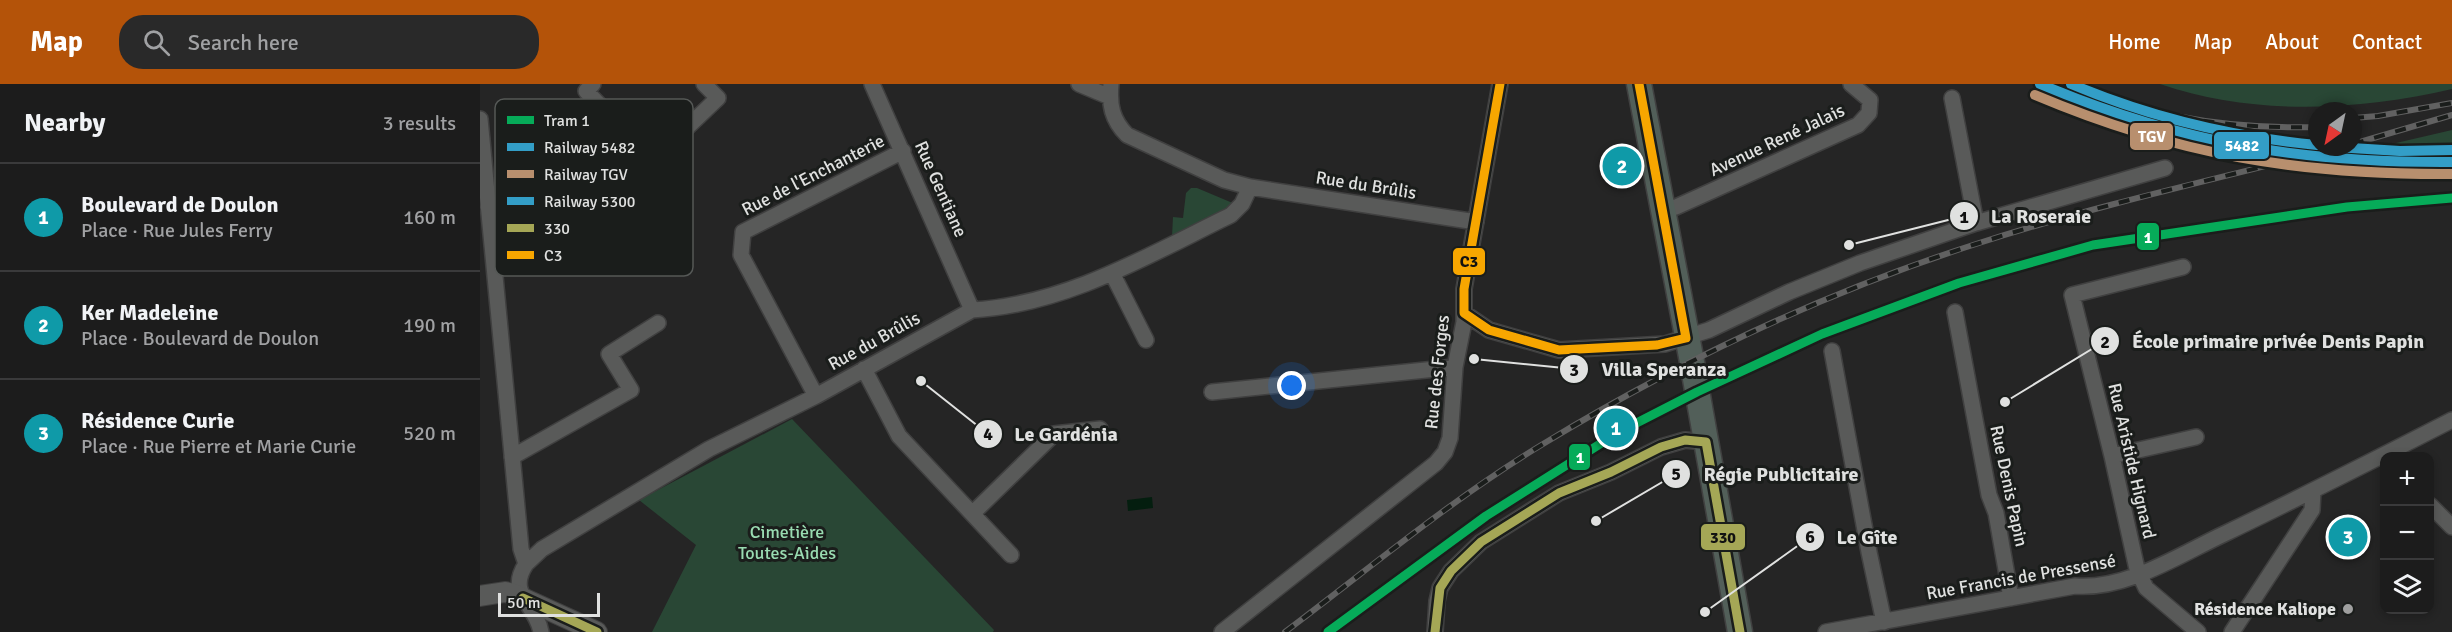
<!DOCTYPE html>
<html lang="en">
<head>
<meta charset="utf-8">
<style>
	body { margin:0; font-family:Signika,sans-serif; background:#292929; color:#f1f3f6 }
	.controls { position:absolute; right:18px; bottom:18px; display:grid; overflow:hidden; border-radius:12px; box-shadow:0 3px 9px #0003 }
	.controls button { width:54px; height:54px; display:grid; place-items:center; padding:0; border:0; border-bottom:2px solid #3a3a3b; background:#1c1c1c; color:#f1f3f6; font:30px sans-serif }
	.compass { position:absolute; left:1828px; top:18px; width:54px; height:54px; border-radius:50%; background:#1c1c1c; box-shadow:0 3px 9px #0003; rotate:213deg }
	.scale { position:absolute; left:18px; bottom:15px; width:102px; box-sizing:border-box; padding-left:6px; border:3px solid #e0e1e0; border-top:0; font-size:16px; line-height:21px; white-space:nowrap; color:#e0e1e0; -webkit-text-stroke:4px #1a1d1b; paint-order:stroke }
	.you { position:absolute; left:812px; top:302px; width:21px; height:21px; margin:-15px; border:4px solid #fff; border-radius:50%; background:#1a73e8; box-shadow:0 0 0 9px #1a73e833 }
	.badge { display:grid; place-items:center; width:39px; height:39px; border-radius:50%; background:#b45309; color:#fff; font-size:20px; font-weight:700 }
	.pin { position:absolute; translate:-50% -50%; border:3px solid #fff; box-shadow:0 2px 6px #0006 }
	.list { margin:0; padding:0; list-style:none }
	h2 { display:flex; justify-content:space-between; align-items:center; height:78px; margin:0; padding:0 24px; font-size:26px }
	h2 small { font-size:20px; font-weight:400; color:#a0a1a3 }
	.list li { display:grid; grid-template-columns:39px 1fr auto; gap:18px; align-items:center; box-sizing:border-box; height:108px; padding:0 24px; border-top:2px solid #3a3a3b }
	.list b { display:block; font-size:22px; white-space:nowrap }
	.list p { margin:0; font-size:20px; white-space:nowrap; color:#a0a1a3 }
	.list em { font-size:20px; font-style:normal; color:#a0a1a3 }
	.icon { flex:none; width:33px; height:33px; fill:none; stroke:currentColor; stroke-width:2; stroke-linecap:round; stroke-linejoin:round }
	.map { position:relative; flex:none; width:1972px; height:548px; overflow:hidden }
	header { display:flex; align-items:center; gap:36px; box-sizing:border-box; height:84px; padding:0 30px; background:#b45309; color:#fff }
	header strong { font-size:28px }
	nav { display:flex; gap:33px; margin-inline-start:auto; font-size:21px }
	.search { width:420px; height:54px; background:#292929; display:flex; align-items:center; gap:15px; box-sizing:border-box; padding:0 21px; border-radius:24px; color:#a0a1a3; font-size:22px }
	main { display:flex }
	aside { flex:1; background:#1c1c1c }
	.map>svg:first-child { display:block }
	.green { fill:#294735 }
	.water { fill:#041e0f }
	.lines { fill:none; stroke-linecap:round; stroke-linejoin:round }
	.minor-casing { stroke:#404040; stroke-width:18 }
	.tertiary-casing { stroke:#404040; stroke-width:22 }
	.primary-casing { stroke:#404040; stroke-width:27 }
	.minor { stroke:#595a59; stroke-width:15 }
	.tertiary { stroke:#595a59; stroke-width:20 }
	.primary { stroke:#525f59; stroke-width:24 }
	.rail-casing { stroke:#616161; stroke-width:6 }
	.rail { stroke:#1a1d1b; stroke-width:4; stroke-dasharray:11; stroke-linecap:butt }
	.bus-1-casing { stroke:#1a1d1b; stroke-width:14 }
	.bus-2-casing { stroke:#1a1d1b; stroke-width:14 }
	.bus-1 { stroke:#a5a756; stroke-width:9 }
	.bus-2 { stroke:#f7a600; stroke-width:9 }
	.rail-1-casing { stroke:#1a1d1b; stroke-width:15 }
	.rail-2-casing { stroke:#1a1d1b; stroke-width:15 }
	.rail-3-casing { stroke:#1a1d1b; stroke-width:15 }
	.rail-1 { stroke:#339ec7; stroke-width:10 }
	.rail-2 { stroke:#b88f6e; stroke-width:10 }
	.rail-3 { stroke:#339ec7; stroke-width:10 }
	.tram-1-casing { stroke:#1a1d1b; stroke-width:14 }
	.tram-1 { stroke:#06ab59; stroke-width:9 }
	.poi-dot { fill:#9f9f9f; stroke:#1a1d1b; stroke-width:2 }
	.labels { text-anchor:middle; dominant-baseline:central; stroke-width:6; stroke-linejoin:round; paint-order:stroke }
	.street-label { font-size:18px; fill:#e0e1e0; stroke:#1a1d1b }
	.park-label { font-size:18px; fill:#99dbb1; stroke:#1a1d1b }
	.poi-label { font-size:18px; font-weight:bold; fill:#e0e1e0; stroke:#1a1d1b; text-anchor:end }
	.key { fill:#1a1d1b; stroke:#555856; stroke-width:1.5 }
	.key-label { font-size:16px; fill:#e0e1e0 }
	.leader { fill:none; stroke:#e0e1e0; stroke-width:2 }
	.callout-dot { fill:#e0e1e0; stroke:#1a1d1b; stroke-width:2 }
	.mark-label { font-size:18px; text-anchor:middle; font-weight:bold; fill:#111 }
	.callout-label { font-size:20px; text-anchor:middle; font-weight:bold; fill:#e0e1e0; stroke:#1a1d1b; stroke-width:6; stroke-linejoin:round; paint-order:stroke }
	.line-badge { stroke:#1a1d1b; stroke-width:2 }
	.badge-label { font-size:16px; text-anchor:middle; font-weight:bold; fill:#fff }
	.pale-badge-label { font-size:16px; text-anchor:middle; font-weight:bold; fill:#111 }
</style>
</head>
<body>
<header>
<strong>Map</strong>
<div class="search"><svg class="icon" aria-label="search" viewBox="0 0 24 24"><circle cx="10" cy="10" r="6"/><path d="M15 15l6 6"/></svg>Search here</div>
<nav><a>Home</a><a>Map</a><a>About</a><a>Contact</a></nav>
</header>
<main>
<aside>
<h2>Nearby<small>3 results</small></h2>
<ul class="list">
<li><span class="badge" style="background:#0f9aa8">1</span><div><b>Boulevard de Doulon</b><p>Place · Rue Jules Ferry</p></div><em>160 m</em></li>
<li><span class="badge" style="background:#0f9aa8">2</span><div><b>Ker Madeleine</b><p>Place · Boulevard de Doulon</p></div><em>190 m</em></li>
<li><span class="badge" style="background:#0f9aa8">3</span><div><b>Résidence Curie</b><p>Place · Rue Pierre et Marie Curie</p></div><em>520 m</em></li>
</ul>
</aside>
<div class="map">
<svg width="1972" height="548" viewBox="0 0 1972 548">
	<rect width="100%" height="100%" fill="#252525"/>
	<path class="green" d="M1680 0H1972V5C1877 27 1773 32 1680 0Z
		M1972 46V71L1873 69Z
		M711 104H717L755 120 692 152 693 133 703 134 706 109Z
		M312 335 514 546 513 548H172L216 461 159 416Z"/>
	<path class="water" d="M672 413 673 424 648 427 647 416Z"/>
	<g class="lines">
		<g class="minor-casing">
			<path id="minor" d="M113 0 106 7 136 38
				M392 0 492 226
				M599 0 630 13
				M631 0C629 21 632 36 647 51L744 96 770 103
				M1472 14 1496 139
				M0 35 41 465 46 480C26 510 56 520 61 548
				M66 64 70 117
				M8 123 134 113 238 14 224 0
				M1182 125 1196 123 1378 41 1389 29 1390 16 1371 0
				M1703 183 1592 211 1632 372 1657 485 1666 504 1718 548
				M632 189 666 256
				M1475 228 1509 411 1516 429 1531 514
				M984 229 1009 246 1079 266 1185 260 1229 246 1309 208 1380 179 1496 139 1685 84
				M1352 267 1389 468 1404 538
				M384 285 419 352 531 471
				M732 308 975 283
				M336 312 261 171 263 148 423 67
				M1632 372 1716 353
				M32 373 151 306 129 270 178 239
				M1950 421 1972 443
				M493 429 574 350 620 345
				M46 480 62 465 229 365 336 312 492 226C585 221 669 171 751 131L762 120 770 103 996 138
				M742 548 956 379 965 368 970 354 975 283 984 238V205L1020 0
				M955 548 957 517 960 504 971 487 1001 458 1079 409 1131 388 1181 363 1205 356 1226 358
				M1346 548 1595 502C1647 506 1699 471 1744 450 1821 413 1896 375 1972 336
				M1752 548 1832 426 1833 407"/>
		</g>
		<g class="tertiary-casing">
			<path id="tertiary" d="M0 512 25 508 34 510 117 548"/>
		</g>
		<g class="primary-casing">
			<path id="primary" d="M1159 0 1212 278 1260 548"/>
		</g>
		<use href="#minor" class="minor"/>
		<use href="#tertiary" class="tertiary"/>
		<use href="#primary" class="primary"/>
		<g class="rail-casing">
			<path id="rail" d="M1597 0C1672 35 1755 45 1837 43
				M1873 34 1898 32 1972 19
				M1873 60 1972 31
				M805 548C890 484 972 415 1063 360 1198 278 1346 208 1496 160 1617 121 1740 94 1862 63"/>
		</g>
		<use href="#rail" class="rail"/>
		<g class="bus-1-casing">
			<path id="bus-1" d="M1226 358 1260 548
				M43 514 117 548
				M955 548 960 504 971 487 1001 458 1079 409 1131 388 1181 363 1205 356 1226 358"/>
		</g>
		<g class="bus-2-casing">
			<path id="bus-2" d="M1020 0 984 205V229L1009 246 1079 266 1177 261 1206 254 1159 0"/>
		</g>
		<use href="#bus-1" class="bus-1"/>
		<use href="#bus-2" class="bus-2"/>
		<g class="rail-1-casing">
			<path id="rail-1" d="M1560 0C1700 59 1820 79 1972 78"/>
		</g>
		<g class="rail-2-casing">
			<path id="rail-2" d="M1555 11C1697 71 1819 91 1972 90"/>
		</g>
		<g class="rail-3-casing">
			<path id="rail-3" d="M1591 0C1669 33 1753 53 1837 61
				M1855 63 1920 67 1972 66"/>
		</g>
		<use href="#rail-1" class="rail-1"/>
		<use href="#rail-2" class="rail-2"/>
		<use href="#rail-3" class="rail-3"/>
		<g class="tram-1-casing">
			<path id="tram-1" d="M848 548 1006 432 1139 348 1217 308 1342 250 1479 199 1613 161 1867 123 1972 114"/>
		</g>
		<use href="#tram-1" class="tram-1"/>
	</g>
	<circle class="poi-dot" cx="1868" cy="525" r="6"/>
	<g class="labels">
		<g class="street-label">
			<text transform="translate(1297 56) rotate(-25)">Avenue René Jalais</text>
			<text transform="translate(333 91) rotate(-27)">Rue de l'Enchanterie</text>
			<text transform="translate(886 101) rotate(9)">Rue du Brûlis</text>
			<text transform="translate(461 105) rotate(66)">Rue Gentiane</text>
			<text transform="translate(394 257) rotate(-29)">Rue du Brûlis</text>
			<text transform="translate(957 288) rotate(-84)">Rue des Forges</text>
			<text transform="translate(1652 377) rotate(77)">Rue Aristide Hignard</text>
			<text transform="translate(1529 402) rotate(78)">Rue Denis Papin</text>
			<text transform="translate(1541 493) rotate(-10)">Rue Francis de Pressensé</text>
		</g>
		<g class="park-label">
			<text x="307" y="448">Cimetière<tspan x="307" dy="21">Toutes-Aides</tspan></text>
		</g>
		<g class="poi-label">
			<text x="1856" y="525">Résidence Kaliope</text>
		</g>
	</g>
	<rect x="15" y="15" width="198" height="177" rx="9" class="key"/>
	<rect x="27" y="32" width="27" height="8" fill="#06ab59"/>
	<rect x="27" y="59" width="27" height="8" fill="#339ec7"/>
	<rect x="27" y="86" width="27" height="8" fill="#b88f6e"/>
	<rect x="27" y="113" width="27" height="8" fill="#339ec7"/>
	<rect x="27" y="140" width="27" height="8" fill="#a5a756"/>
	<rect x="27" y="167" width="27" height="8" fill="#f7a600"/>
	<g class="key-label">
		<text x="64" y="42">Tram 1</text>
		<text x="64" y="69">Railway 5482</text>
		<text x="64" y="96">Railway TGV</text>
		<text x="64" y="123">Railway 5300</text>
		<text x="64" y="150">330</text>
		<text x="64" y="177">C3</text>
	</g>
	<path class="leader" d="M1369 161L1484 132M1525 318L1625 257M994 275L1094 285M441 297L508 350M1116 437L1196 390M1225 528L1330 453"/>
	<g class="callout-dot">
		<circle cx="1369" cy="161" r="6"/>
		<circle cx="1525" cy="318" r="6"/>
		<circle cx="994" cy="275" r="6"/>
		<circle cx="441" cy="297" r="6"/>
		<circle cx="1116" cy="437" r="6"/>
		<circle cx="1225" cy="528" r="6"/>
		<circle cx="1484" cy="132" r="15"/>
		<circle cx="1625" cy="257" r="15"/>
		<circle cx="1094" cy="285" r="15"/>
		<circle cx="508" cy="350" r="15"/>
		<circle cx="1196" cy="390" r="15"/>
		<circle cx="1330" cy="453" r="15"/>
	</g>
	<g class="mark-label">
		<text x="1484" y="139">1</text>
		<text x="1625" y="264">2</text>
		<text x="1094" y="292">3</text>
		<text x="508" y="356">4</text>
		<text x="1196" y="396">5</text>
		<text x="1330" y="459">6</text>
	</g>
	<g class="callout-label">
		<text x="1561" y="139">La Roseraie</text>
		<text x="1798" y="264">École primaire privée Denis Papin</text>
		<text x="1184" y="292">Villa Speranza</text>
		<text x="586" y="357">Le Gardénia</text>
		<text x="1301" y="397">Régie Publicitaire</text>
		<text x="1387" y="460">Le Gîte</text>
	</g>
	<g class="line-badge">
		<rect x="1649" y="38" width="45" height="29" rx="6" fill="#b88f6e"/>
		<rect x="1733" y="47" width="57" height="29" rx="6" fill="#339ec7"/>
		<rect x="1656" y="138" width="24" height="29" rx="6" fill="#06ab59"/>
		<rect x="972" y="163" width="34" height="29" rx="6" fill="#f7a600"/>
		<rect x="1088" y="359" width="23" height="28" rx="6" fill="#06ab59"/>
		<rect x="1220" y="439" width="46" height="28" rx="6" fill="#a5a756"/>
	</g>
	<g class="badge-label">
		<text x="1672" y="58">TGV</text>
		<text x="1762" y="67">5482</text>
		<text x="1668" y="159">1</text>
		<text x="1100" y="379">1</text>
	</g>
	<g class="pale-badge-label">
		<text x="989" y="183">C3</text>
		<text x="1243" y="459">330</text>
	</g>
</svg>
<div class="controls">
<button>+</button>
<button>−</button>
<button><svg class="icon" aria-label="layers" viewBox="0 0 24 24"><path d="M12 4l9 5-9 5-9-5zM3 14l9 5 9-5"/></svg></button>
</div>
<svg class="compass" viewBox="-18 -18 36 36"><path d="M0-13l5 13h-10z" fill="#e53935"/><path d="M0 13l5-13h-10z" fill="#a0a1a3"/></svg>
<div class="scale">50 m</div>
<div class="you"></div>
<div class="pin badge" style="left:1136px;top:344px;background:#0f9aa8">1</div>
<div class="pin badge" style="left:1142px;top:82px;background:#0f9aa8">2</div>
<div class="pin badge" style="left:1868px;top:453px;background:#0f9aa8">3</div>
</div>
</main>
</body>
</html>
